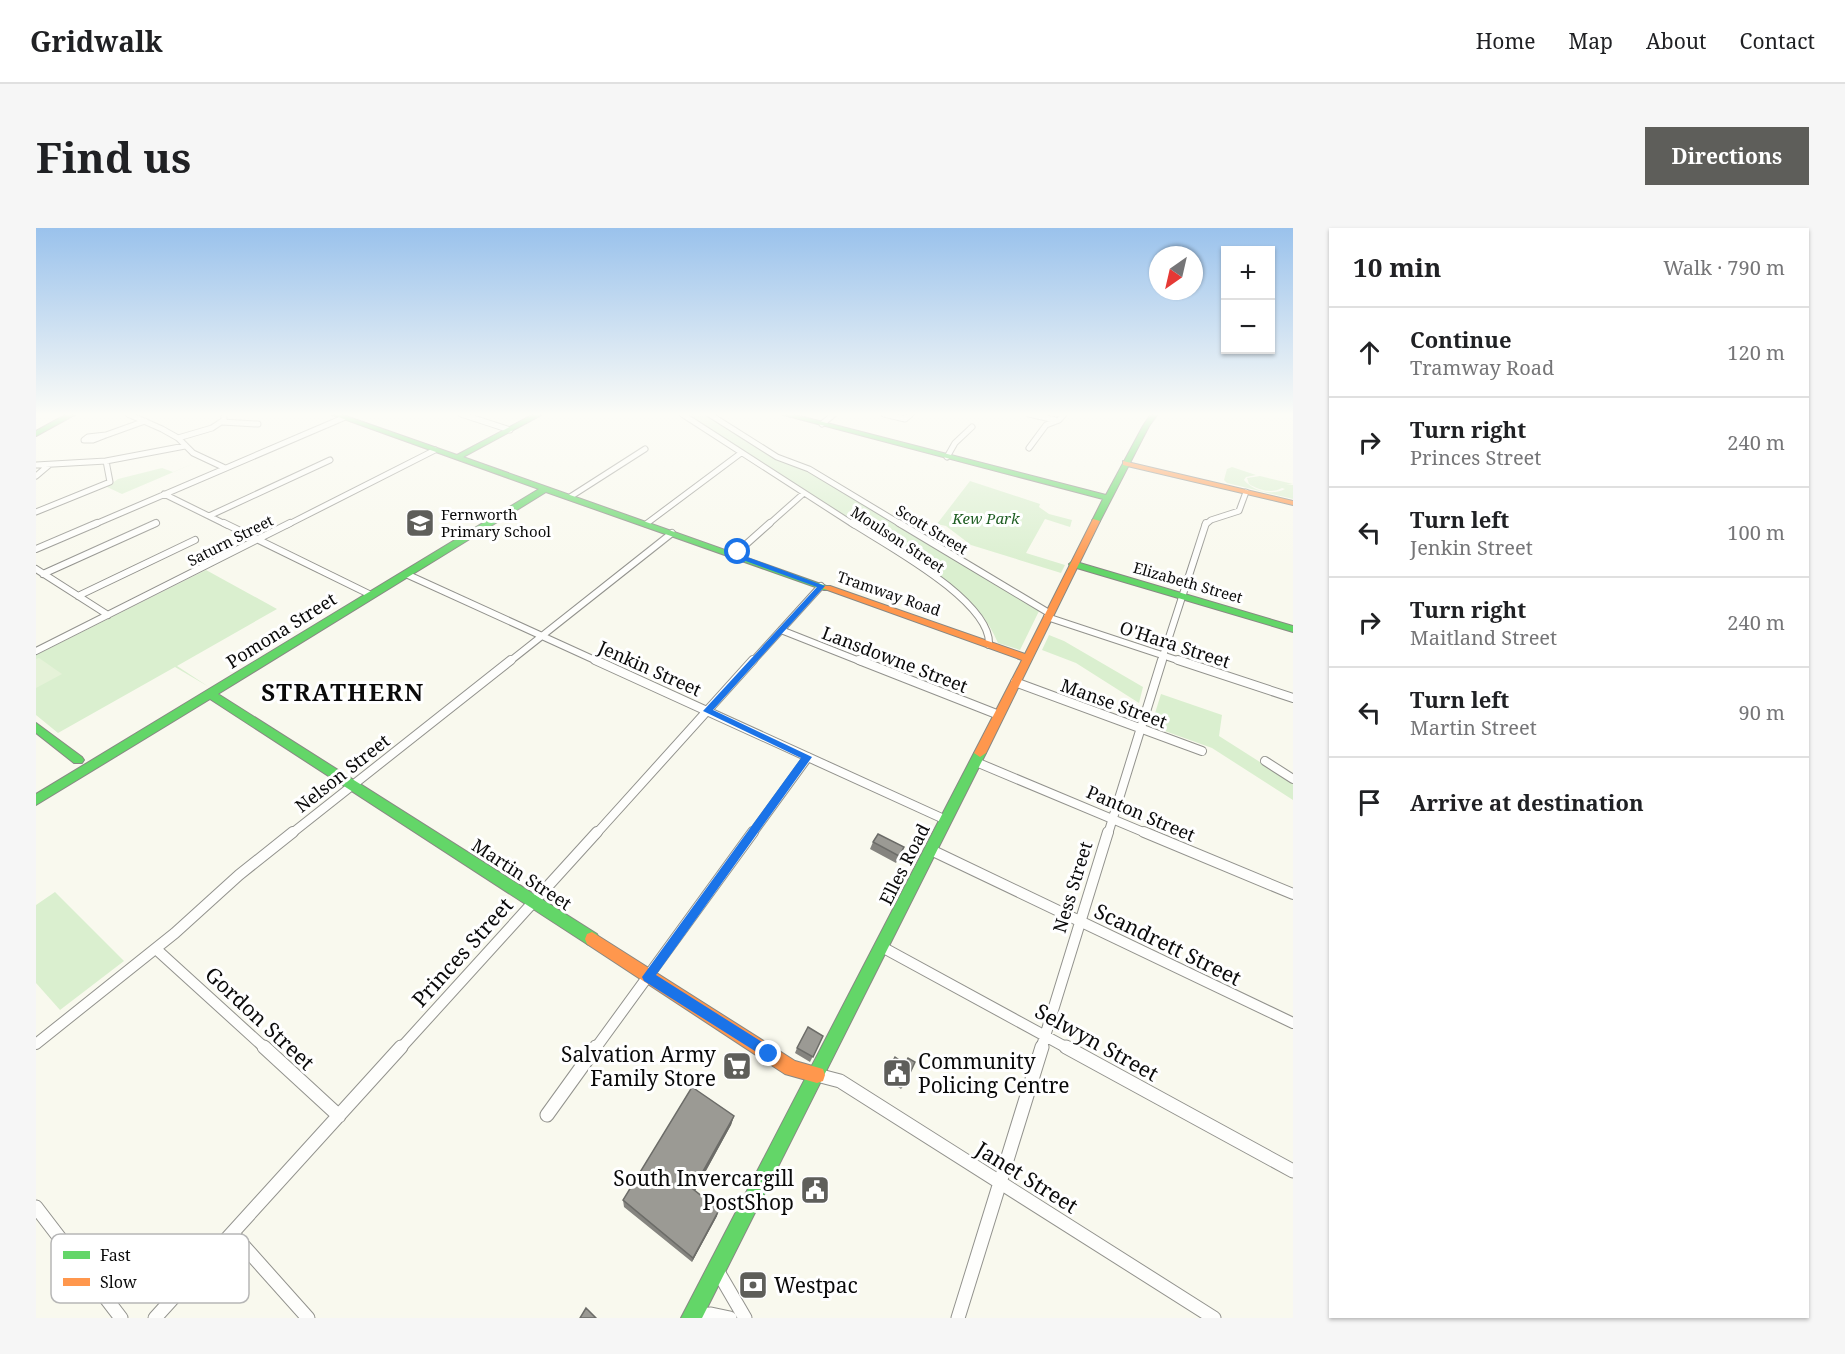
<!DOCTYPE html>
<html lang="en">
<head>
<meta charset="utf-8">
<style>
	body { margin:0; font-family:"Noto Serif",serif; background:#f6f6f6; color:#202124 }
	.controls { position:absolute; right:18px; top:18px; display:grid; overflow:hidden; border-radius:0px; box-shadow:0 2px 4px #0004 }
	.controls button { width:54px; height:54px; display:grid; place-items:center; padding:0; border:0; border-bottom:2px solid #e0e0e0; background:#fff; color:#202124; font:30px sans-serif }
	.compass { position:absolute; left:1113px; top:18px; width:54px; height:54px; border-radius:50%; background:#fff; box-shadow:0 2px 4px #0004; rotate:214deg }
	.stop { position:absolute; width:18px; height:18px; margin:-14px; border:4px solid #1a73e8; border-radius:50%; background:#fff }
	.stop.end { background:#1a73e8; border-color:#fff; box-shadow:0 2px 6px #0008 }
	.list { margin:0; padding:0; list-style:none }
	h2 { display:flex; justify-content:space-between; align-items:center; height:78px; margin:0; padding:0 24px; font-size:26px }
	h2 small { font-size:20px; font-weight:400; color:#757577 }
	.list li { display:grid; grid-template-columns:39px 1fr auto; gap:18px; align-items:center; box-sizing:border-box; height:90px; padding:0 24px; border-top:2px solid #e0e0e0 }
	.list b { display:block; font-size:22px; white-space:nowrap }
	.list p { margin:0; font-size:20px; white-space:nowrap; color:#757577 }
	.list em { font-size:20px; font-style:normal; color:#757577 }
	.icon { flex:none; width:33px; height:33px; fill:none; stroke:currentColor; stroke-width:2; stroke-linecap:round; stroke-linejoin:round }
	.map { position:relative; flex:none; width:1257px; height:1090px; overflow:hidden; border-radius:0px }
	header { display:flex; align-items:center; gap:36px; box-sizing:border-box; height:84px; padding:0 30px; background:#fff; border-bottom:2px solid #e0e0e0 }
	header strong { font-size:28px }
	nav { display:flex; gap:33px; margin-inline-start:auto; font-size:21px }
	.intro { display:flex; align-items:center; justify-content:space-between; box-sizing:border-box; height:144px; padding:0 36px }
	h1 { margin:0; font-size:42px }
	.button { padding:15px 27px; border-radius:0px; background:#5e5e5a; color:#fff; font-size:21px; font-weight:700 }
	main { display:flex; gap:36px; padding:0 36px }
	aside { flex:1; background:#fff; border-radius:0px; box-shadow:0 2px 4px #0004 }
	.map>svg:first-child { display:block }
	.green { fill:#daefcf }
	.pitch { fill:#e5f2d8 }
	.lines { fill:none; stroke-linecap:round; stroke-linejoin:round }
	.street-far4-casing { stroke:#92928d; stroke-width:7 }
	.street-far3-casing { stroke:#92928d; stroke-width:8 }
	.street-far2-casing { stroke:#92928d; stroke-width:10 }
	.street-far1-casing { stroke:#92928d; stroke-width:12 }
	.street-casing { stroke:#92928d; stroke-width:15 }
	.fast-casing { stroke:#888883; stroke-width:2 }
	.slow-casing { stroke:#888883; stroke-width:2 }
	.street-far4 { stroke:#fefefc; stroke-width:5 }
	.street-far3 { stroke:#fefefc; stroke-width:6 }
	.street-far2 { stroke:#fefefc; stroke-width:8 }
	.street-far1 { stroke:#fefefc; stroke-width:10 }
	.street { stroke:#fefefc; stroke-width:13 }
	.fast { fill:#63d668; fill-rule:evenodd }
	.slow { fill:#ff974d; fill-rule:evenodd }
	.wall { fill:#85847f }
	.shaded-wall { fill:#6c6c68 }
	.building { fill:#9b9a94; stroke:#6c6c68; stroke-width:1.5 }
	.route { fill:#1a73e8 }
	.labels { text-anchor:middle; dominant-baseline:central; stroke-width:6; stroke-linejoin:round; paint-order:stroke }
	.far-poi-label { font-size:15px; fill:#0a0a0a; stroke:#fff; text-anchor:start }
	.far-park-label { font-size:15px; font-style:italic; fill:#1f5e23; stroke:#fff }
	.far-street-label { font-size:15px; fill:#0a0a0a; stroke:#fff }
	.street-label { font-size:18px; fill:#0a0a0a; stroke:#fff }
	.near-street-label { font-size:21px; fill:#0a0a0a; stroke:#fff }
	.near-poi-label { font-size:21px; fill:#0a0a0a; stroke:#fff; text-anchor:end }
	.district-label { font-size:24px; font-weight:bold; letter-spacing:1.5px; fill:#0a0a0a; stroke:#fff }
	.key { fill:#fff; stroke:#b6b6b6; stroke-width:1.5 }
	.key-label { font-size:16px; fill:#0a0a0a }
</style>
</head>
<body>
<header>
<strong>Gridwalk</strong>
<nav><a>Home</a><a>Map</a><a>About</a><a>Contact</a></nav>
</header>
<div class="intro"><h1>Find us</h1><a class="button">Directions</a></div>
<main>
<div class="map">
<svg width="1257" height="1090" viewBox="0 0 1257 1090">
	<rect width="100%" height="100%" fill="#f9f9ee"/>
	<path class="green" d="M648 186H668L740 231 765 239 1003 383 984 422 962 415C951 389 935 372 913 355Z
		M161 234 86 266 71 259 82 251 126 240 137 244Z
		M1196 239 1220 247 1210 249 1208 252C1217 263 1236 268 1249 261L1246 260C1236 266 1223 262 1213 256L1211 250 1224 248 1257 256H1250L1257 257V271L1191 255 1188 252 1191 241Z
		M934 253 1004 276 1003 279 1013 286 1036 292 1034 299 1009 291 990 325 1029 337 1025 345 935 317 910 298 901 296Z
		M170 342 241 381 141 438 173 459 139 439 22 505 0 487V427Z
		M1013 407 1028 413 1107 459 1103 475 1040 435 1006 422Z
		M1125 466 1186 487 1183 508 1257 555V572L1176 520 1115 498Z
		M19 664 88 733 24 782 0 755V677Z"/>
	<path class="pitch" d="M3 430 26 446 0 460V431Z"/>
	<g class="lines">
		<g class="street-far4-casing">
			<path id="street-far4" d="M92 186 126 201 142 210 157 225 189 240
				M425 186 474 202
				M646 186 818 297
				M673 186 741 229 773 241 866 297
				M848 186 869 191 875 186
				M993 186 1019 192
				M186 194 222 196
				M786 196 798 186
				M70 207 57 212H48L52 209Z
				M70 207 109 193
				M142 210 176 200 188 192V186
				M993 220 1010 197 1023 192 1028 186
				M911 229 919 215 936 199
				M0 237 70 233 149 218
				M0 248 13 237
				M128 266 191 297
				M534 269 609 221
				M0 284 74 254 70 233
				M173 288 294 232
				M610 296 705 225
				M57 297 307 190
				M116 297 120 295
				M251 297 399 222
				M732 297 768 265
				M1169 297 1175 292 1203 283 1210 264"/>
		</g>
		<g class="street-far3-casing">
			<path id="street-far3" d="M188 295 335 367
				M816 295C850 317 956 373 953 417
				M863 295 1013 385
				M0 321 61 295
				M698 327 734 295
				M0 341 72 387
				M7 346 120 295
				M370 346 563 434
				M42 368 159 312
				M1011 389 1147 434
				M745 402 826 434
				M0 423 254 295
				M473 434 636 305
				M716 434 785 358
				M1125 434 1170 295"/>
		</g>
		<g class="street-far2-casing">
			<path id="street-far2" d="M559 432 910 592
				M823 432 963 487
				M1142 432 1257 470
				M979 454 1166 523
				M1229 533 1257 551
				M940 534 1112 606
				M255 606 475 432
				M560 606 717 432
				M716 606 772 529
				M1072 606 1126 432"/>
		</g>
		<g class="street-far1-casing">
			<path id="street-far1" d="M1108 604 1257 666
				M895 622 1257 795
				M846 719 1033 821
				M120 721 230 821
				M0 816 139 705 203 647 257 604
				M364 821 561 604
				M559 821 717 604
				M1005 821 1072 604"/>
		</g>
		<g class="street-casing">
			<path id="street" d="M228 819 303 888
				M1030 819 1257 943
				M781 847 804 853 1178 1090
				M511 887 560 819
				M0 979 85 1090
				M196 1005 272 1090
				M681 1042 709 1090
				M659 1087 675 1086 694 1090
				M119 1090 365 819
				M922 1090 1006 819"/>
		</g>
		<g class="fast-casing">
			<path id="fast" d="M31 186H40L0 208V203Z
				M294 186H304L421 227 498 186H507L427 229 796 360 794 362H788L510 264 182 466 561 706 563 711 561 716 556 718 551 716 174 471 0 577V566L503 261Z
				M744 186H756L1070 267 1107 198 1115 186H1122L1113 198 1064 293 1060 295 1056 293 1067 271Z
				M1037 333 1257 398V404L1034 338 1033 336Z
				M0 495 46 529 48 532 46 535H38L0 505Z
				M944 521 950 525 666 1090H645L938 525Z"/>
		</g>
		<g class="slow-casing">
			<path id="slow" d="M1087 233 1257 273V277L1087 237Z
				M1057 291 1064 293 950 525 944 529 938 525 986 432 786 360 788 358H794L989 426Z
				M556 704 759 833 787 841 789 847 787 853 781 855 749 846 551 716 549 711 551 706Z"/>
		</g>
		<use href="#street-far4" class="street-far4"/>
		<use href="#street-far3" class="street-far3"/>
		<use href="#street-far2" class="street-far2"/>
		<use href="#street-far1" class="street-far1"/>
		<use href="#street" class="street"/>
		<use href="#fast" class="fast"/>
		<use href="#slow" class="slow"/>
	</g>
	<path class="wall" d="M837 614 865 626 860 635 834 621Z
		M787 808 774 834 759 825 761 820Z
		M859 829 868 835 872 830 869 856 865 861 848 849 855 834Z
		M698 888 695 897 659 963 681 988 656 1034 588 979 587 972Z"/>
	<path class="shaded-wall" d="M698 888 695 897 656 968 657 961Z
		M683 982 681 988 656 1034 657 1030Z"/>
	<path class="building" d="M842 606 868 619 863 628 837 614Z
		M772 799 787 808 777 829 761 820Z
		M859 829 869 836 872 830 879 834 869 856 851 844Z
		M656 859 698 888 657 961 683 982 657 1030 587 972Z
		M550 1080 560 1090H544Z"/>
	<linearGradient id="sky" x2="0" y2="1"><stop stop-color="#9ac2ec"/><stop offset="0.55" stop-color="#fcfcf7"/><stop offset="1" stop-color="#fcfcf7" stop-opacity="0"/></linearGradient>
	<rect width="1257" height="339" fill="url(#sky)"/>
	<path class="route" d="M699 322H704L703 326 789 358 677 482 776 529 620 747 737 821 739 826 737 830 733 832 608 753 606 749 765 530 667 483 781 359 696 328Z"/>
	<defs>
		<g id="school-square" transform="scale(1.5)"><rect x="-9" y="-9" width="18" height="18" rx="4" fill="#5e5e5a" stroke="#fff"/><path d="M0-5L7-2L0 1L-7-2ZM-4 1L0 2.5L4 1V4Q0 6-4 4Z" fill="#fff"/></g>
		<g id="supermarket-square" transform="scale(1.5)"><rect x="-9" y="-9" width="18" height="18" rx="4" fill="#5e5e5a" stroke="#fff"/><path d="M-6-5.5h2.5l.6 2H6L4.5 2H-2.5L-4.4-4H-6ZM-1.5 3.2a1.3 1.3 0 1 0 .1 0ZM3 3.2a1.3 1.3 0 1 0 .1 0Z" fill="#fff"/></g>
		<g id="civic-square" transform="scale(1.5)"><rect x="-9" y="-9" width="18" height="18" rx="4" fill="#5e5e5a" stroke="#fff"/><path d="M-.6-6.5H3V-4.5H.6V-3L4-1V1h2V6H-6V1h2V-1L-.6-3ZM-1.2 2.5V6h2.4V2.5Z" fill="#fff"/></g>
		<g id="bank-square" transform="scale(1.5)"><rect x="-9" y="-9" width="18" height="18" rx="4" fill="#5e5e5a" stroke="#fff"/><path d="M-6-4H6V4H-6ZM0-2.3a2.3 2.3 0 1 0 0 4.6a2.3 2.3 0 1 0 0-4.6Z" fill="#fff"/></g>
	</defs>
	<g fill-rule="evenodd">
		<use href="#school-square" x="384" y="295"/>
		<use href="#supermarket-square" x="701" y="838"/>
		<use href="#civic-square" x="861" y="845"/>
		<use href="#civic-square" x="779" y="962"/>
		<use href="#bank-square" x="717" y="1057"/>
	</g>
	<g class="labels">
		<g class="far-poi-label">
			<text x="405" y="286">Fernworth<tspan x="405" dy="17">Primary School</tspan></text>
		</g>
		<g class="far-park-label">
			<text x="950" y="290">Kew Park</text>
		</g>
		<g class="far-street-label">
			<text transform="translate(896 301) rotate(31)">Scott Street</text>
			<text transform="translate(862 311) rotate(33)">Moulson Street</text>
			<text transform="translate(194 312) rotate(-27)">Saturn Street</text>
			<text transform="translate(1152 354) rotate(16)">Elizabeth Street</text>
			<text transform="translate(853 365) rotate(19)">Tramway Road</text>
		</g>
		<g class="street-label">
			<text transform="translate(245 402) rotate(-32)">Pomona Street</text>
			<text transform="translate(1139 416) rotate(18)">O'Hara Street</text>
			<text transform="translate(859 431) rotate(21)">Lansdowne Street</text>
			<text transform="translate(614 440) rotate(24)">Jenkin Street</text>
			<text transform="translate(1078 475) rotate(20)">Manse Street</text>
			<text transform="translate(306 545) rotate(-38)">Nelson Street</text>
			<text transform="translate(1105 585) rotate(23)">Panton Street</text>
			<text transform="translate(868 636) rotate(-63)">Elles Road</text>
			<text transform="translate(486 646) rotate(33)">Martin Street</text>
			<text transform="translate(1036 659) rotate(-73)">Ness Street</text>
		</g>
		<g class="near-street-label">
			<text transform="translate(1132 716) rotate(26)">Scandrett Street</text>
			<text transform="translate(426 724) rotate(-48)">Princes Street</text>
			<text transform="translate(224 790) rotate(43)">Gordon Street</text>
			<text transform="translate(1061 814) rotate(29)">Selwyn Street</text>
			<text transform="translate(991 949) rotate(32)">Janet Street</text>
		</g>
		<g class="near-poi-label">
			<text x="680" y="826">Salvation Army<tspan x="680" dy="24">Family Store</tspan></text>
			<text x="882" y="833" text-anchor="start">Community<tspan x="882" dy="24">Policing Centre</tspan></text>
			<text x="758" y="950">South Invercargill<tspan x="758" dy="24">PostShop</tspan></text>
			<text x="738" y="1057" text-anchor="start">Westpac</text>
		</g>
		<g class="district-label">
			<text x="307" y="463">STRATHERN</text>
		</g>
	</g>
	<rect x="15" y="1006" width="198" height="69" rx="9" class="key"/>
	<rect x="27" y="1023" width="27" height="8" fill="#63d668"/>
	<rect x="27" y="1050" width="27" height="8" fill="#ff974d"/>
	<g class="key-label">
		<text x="64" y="1033">Fast</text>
		<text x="64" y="1060">Slow</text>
	</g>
</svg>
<div class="controls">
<button>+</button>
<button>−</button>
</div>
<svg class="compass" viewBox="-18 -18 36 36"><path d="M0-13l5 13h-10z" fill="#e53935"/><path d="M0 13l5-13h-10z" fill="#757577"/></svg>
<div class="stop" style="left:702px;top:324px"></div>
<div class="stop end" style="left:733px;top:826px"></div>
</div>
<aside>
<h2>10 min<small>Walk · 790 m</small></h2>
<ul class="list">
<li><svg class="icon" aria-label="ahead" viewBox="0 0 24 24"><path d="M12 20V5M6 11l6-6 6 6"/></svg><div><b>Continue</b><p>Tramway Road</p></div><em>120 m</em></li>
<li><svg class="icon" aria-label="right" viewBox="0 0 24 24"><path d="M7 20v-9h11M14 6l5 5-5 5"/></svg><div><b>Turn right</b><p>Princes Street</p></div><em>240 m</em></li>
<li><svg class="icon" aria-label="left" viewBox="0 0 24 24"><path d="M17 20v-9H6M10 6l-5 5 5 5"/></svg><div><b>Turn left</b><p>Jenkin Street</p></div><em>100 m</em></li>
<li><svg class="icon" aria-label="right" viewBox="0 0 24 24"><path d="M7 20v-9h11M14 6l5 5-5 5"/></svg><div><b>Turn right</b><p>Maitland Street</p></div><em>240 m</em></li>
<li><svg class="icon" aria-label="left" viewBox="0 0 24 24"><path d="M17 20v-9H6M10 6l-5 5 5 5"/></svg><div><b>Turn left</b><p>Martin Street</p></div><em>90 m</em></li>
<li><svg class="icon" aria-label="arrive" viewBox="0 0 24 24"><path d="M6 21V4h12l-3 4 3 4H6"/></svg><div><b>Arrive at destination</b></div></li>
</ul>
</aside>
</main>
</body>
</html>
